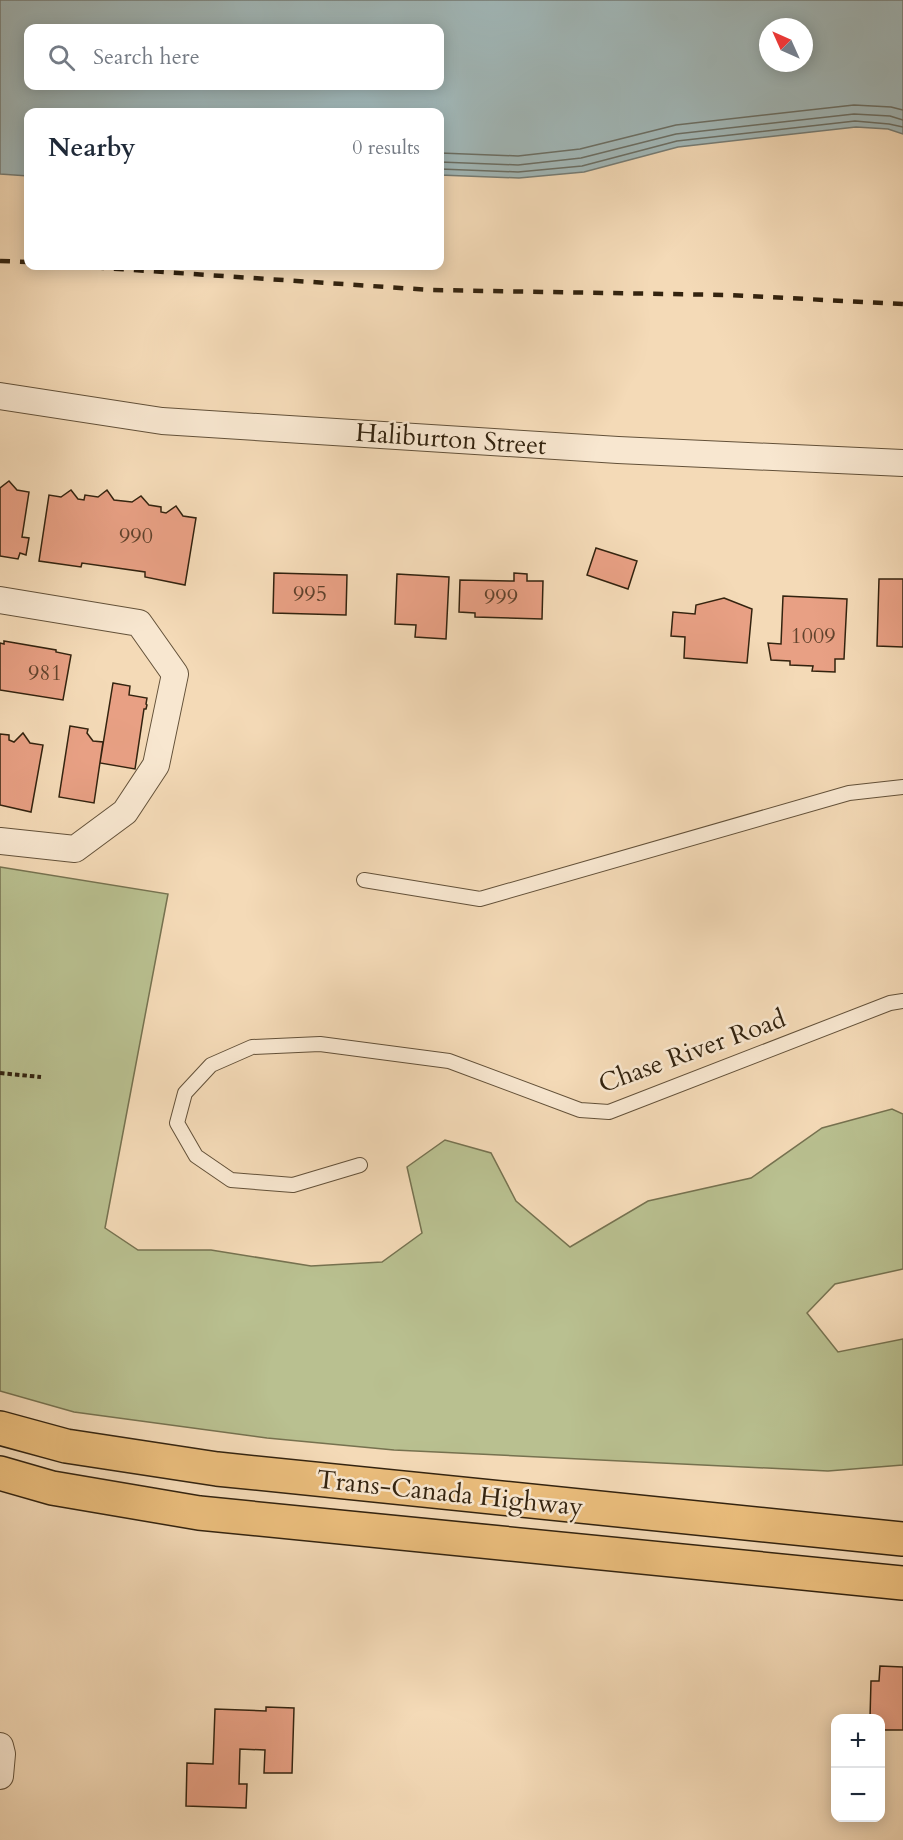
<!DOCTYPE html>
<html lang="en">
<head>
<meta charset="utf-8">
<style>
	body { margin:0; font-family:Cardo,serif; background:#f6f6f7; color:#1f2937 }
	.controls { position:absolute; right:18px; bottom:18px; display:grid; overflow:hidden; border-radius:12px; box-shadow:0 3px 15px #0003 }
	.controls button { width:54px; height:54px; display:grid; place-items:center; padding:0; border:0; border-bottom:2px solid #e0e1e3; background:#fff; color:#1f2937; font:30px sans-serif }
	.compass { position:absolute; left:759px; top:18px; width:54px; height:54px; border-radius:50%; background:#fff; box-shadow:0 3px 15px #0003; rotate:315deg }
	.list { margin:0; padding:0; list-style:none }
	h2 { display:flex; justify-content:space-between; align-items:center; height:78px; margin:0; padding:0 24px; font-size:26px }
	h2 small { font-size:20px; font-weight:400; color:#747a83 }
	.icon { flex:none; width:33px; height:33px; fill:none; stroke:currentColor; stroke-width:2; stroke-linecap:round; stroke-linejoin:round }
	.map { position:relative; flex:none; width:903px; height:1840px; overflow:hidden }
	.search { position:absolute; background:#fff; box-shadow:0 3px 15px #0003; left:24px; top:24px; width:420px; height:66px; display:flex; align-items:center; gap:15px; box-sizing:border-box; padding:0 21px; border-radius:12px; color:#747a83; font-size:22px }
	.panel { position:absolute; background:#fff; box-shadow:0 3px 15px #0003; left:24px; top:108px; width:420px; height:162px; border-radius:12px }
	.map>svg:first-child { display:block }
	.green { fill:#b9c090; stroke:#767250; stroke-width:1.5 }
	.water { fill:#a1b8b9; stroke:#757c75; stroke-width:1.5; fill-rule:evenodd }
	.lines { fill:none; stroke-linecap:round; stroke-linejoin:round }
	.shore { stroke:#6a6e64; stroke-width:1.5 }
	.building { fill:#e8a084; stroke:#33230f; stroke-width:1.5 }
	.service-casing { stroke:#635139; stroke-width:16 }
	.minor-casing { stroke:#635139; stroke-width:28 }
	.trunk-casing { stroke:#33230f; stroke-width:36 }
	.path { stroke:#33230f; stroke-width:4; stroke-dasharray:4.5 3; stroke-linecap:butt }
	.service { stroke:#f8e7d0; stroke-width:14 }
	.minor { stroke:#f8e7d0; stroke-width:26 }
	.trunk { stroke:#eabd7c; stroke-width:33 }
	.rail { stroke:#33230f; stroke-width:4.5; stroke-dasharray:10 10; stroke-linecap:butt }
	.labels { text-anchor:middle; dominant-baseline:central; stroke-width:5; stroke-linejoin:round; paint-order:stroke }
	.number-label { font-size:22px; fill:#60422c }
	.street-label { font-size:26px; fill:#33230f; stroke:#f8e7d0 }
</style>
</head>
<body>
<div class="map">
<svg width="903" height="1840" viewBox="0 0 903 1840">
	<rect width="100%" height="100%" fill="#f4dab7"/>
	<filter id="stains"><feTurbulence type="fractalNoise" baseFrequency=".00333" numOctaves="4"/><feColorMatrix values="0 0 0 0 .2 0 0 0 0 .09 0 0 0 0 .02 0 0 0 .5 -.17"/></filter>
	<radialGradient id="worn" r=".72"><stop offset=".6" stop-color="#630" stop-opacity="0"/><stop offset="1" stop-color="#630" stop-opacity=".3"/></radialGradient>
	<path class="green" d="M0 867 168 894 105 1228 138 1250H211L311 1266 382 1262 422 1233 407 1167 445 1140 491 1153 516 1201 570 1247 648 1201 751 1178 822 1128 892 1109 903 1114V1269L835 1284 807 1313 838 1352 903 1339V1465L828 1471 394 1450 267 1438 74 1412 0 1391Z"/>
	<path class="water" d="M0 0H903V134L888 129 856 127 678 147 584 172 519 178 440 175V112H28V176L0 174ZM768 27H804V63H768ZM28 28H440V86H28Z"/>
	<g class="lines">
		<path class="shore" d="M440 153 518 156 580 149 676 125 854 105 891 107 903 110
			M440 162 518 165 581 158 676 134 854 114 890 116 903 120
			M440 169 518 172 582 166 677 141 855 121 889 124 903 127"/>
	</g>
	<path class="building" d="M9 481 17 490 29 492 22 537 29 538 26 555 20 553 18 559 0 556V488Z
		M71 490 78 499 84 500 85 495 98 497 107 490 114 500 132 502 141 496 149 505 161 507V512L166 513 176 506 183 516 196 518 185 585 145 577V572L82 563 81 567 39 561 49 495 61 497Z
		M596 548 637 561 628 589 587 575Z
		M274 573 347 575 346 615 273 613Z
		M514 573 527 574V581H543L542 619 475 617V613L459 612 460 580 514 581Z
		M397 574 449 577 446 639 415 637 416 625 395 624Z
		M879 579H903V647L877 646Z
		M783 596 847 599 844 659H835V672L812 671 813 666 790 665V661L771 660 768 643 781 644Z
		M724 598 752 609 747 663 684 658 685 637 671 636 673 612 695 614 696 605Z
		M4 641 56 650V652L71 655 63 700 0 690V643L4 644Z
		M113 683 130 686 129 695 147 698 146 704 147 705 146 709H144L135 769 100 763Z
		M70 726 88 729 87 733 93 741 103 742 94 803 59 797Z
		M23 733 30 743 43 745 31 812 0 805V734L9 735V740L14 742Z
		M880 1666 903 1667V1730H880V1718H870L871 1681H879Z
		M266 1707 294 1708 292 1773H264L265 1750 240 1749 239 1784H247L246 1808 186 1806 187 1763 213 1764 215 1709 266 1711Z"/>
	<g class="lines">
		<g class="service-casing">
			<path id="service" d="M364 880 480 899 849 793 903 787
				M360 1165 293 1185 231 1180 196 1156 177 1123 185 1093 211 1065 252 1047 320 1044 449 1061 580 1110 609 1112 890 1003 903 1001"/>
		</g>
		<g class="minor-casing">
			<path id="minor" d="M0 396 162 421 618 450 903 463
				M0 600 139 623 175 674 156 765 125 812 75 849 0 841
				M0 1746 2 1754 0 1776"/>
		</g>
		<g class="trunk-casing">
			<path id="trunk" d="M0 1428 66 1446 217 1469 903 1539
				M0 1473 52 1488 199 1513 903 1583"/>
		</g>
		<path class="path" d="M0 1073 41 1077"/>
		<use href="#service" class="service"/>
		<use href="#minor" class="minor"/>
		<use href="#trunk" class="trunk"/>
		<path class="rail" d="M0 261 28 262
			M74 266 431 290 728 295 903 304"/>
	</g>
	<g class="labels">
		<g class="number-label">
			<text x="136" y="536">990</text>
			<text x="310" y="594">995</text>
			<text x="501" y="597">999</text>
			<text x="813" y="636">1009</text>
			<text x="45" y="673">981</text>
		</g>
		<g class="street-label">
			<text transform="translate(451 439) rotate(4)">Haliburton Street</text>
			<text transform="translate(692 1051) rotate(-20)">Chase River Road</text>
			<text transform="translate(450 1493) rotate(6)">Trans-Canada Highway</text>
		</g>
	</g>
	<rect width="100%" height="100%" filter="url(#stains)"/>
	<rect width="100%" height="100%" fill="url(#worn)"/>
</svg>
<div class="controls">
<button>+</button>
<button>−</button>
</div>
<svg class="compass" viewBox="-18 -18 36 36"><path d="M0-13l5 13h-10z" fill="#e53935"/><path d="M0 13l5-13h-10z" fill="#747a83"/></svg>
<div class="search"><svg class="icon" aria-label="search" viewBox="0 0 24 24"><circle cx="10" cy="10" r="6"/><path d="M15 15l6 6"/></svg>Search here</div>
<section class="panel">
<h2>Nearby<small>0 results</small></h2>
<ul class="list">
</ul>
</section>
</div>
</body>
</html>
